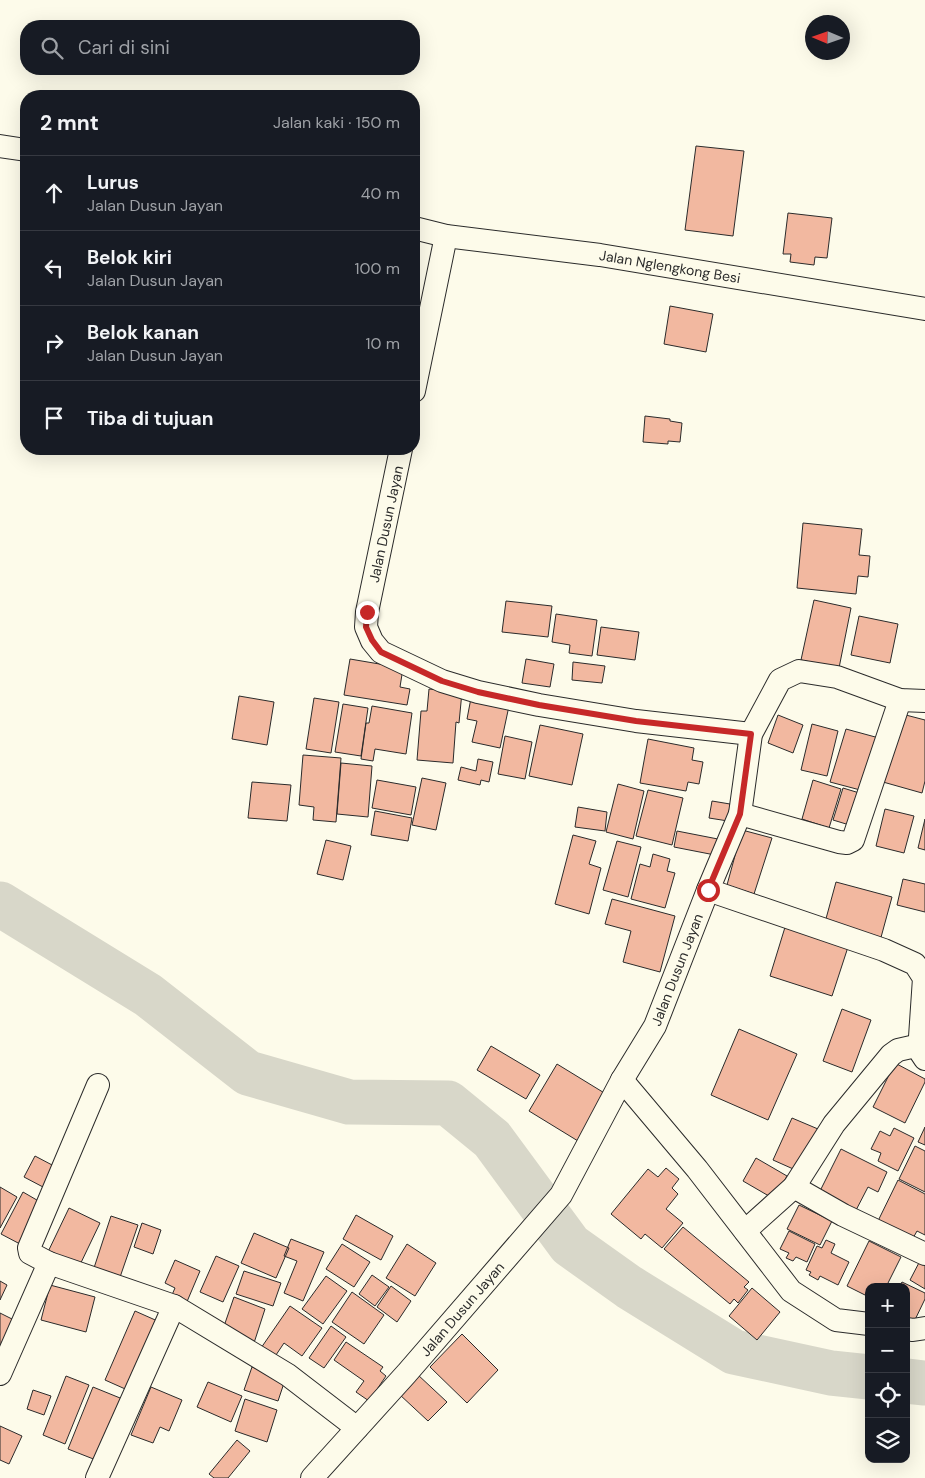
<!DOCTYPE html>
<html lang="id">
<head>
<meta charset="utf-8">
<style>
	body { margin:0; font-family:"DM Sans",sans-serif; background:#20242c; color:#f1f3f6 }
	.controls { position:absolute; right:15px; bottom:15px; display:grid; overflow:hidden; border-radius:10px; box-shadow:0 5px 20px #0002 }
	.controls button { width:45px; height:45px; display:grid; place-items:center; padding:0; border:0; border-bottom:1px solid #363941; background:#171b24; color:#f1f3f6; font:25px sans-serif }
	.compass { position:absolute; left:805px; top:15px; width:45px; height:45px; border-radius:50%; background:#171b24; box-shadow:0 5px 20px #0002; rotate:272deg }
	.stop { position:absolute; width:15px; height:15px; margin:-11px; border:4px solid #c62828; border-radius:50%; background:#fff }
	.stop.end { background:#c62828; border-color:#fff; box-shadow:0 1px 5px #0008 }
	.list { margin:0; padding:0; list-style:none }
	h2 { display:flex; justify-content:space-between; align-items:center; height:65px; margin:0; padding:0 20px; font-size:21px }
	h2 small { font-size:16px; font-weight:400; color:#9ea1a6 }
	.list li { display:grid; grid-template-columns:32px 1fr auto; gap:15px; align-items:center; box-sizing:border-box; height:75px; padding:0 20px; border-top:1px solid #363941 }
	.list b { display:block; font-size:19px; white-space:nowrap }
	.list p { margin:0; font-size:16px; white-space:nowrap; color:#9ea1a6 }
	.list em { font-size:16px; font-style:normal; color:#9ea1a6 }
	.icon { flex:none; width:28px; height:28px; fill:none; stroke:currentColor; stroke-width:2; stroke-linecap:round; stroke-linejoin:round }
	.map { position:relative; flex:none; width:925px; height:1478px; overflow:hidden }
	.search { position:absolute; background:#171b24; box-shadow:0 5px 20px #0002; left:20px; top:20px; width:400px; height:55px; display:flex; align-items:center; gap:12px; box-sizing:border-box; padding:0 18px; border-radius:20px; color:#9ea1a6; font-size:19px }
	.panel { position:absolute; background:#171b24; box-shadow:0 5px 20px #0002; left:20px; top:90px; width:400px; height:365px; border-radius:20px }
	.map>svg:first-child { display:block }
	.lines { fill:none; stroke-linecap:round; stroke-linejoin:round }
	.river { stroke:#d8d7c9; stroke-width:45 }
	.building { fill:#f2b8a0; stroke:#2b2b2b }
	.minor-casing { stroke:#2b2b2b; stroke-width:24 }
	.minor { stroke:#fdfbea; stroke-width:22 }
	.route { stroke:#c62828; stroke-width:6 }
	.labels { text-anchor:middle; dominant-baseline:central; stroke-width:4; stroke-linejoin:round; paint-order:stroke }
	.street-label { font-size:14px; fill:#2b2b2b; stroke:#fdfbea }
</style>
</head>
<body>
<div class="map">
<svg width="925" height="1478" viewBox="0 0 925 1478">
	<rect width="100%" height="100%" fill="#fdfbea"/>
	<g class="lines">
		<path class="river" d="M0 904 148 995 248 1073 349 1102 448 1103 492 1139 570 1245 629 1287 734 1352 831 1373 869 1377
			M906 1381 925 1383"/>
	</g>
	<path class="building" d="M696 146 744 151 733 236 685 230Z
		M788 213 832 218 827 258 815 257 814 265 790 262 791 254H783Z
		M670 306 713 314 706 352 664 344Z
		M645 416 670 419V421L682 423 680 442 668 441V444L643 442Z
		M803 523 862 529 859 555 870 556 868 577 858 576 856 594 797 588Z
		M814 600 851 608 839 668 801 660Z
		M506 601 552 606 548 637 502 632Z
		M556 614 597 620 592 656 569 653 570 645 552 642Z
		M859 616 898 624 890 663 851 655Z
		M601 627 639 632 635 660 597 655Z
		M350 659 403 668 400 687 410 689 407 705 344 695Z
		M526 659 554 664 550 687 522 683Z
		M573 662 605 666 602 683 572 680Z
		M429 689 462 692 459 723 456 722 453 763 417 760 421 711H427Z
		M239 696 274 702 267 745 232 739Z
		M314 698 339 702 331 753 306 749Z
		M471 698 509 706 500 748 472 742 477 721 467 719Z
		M343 704 368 708 361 756 335 752Z
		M372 706 412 713 406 754 375 749 373 761 361 759 366 723H369Z
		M902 714 925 720V781L922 793 883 782Z
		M778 715 803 725 793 753 768 743Z
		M812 724 838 731 827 776 801 770Z
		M540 725 583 734 572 785 529 776Z
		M846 729 879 738 864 791 830 782Z
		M505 736 532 742 525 779 498 774Z
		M648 739 694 748 692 760 703 762 699 784 688 782 686 791 640 783Z
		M303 755 341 758 336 822 313 820 314 807 299 805Z
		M478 759 493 762 489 782 481 780 480 785 458 780 461 767 476 771Z
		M341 763 372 766 368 817 337 814Z
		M422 778 446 783 436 830 412 825Z
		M377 780 416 787 411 815 372 808Z
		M813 780 841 789 829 828 802 819Z
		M252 782 291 785 287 821 248 818Z
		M618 784 644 791 633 839 606 832Z
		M843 788 866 795 856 827 833 820Z
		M648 790 683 798 672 845 636 836Z
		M712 801 730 804 728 821 709 818Z
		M578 807 607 812 605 831 575 827Z
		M885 809 914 816 904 853 876 846Z
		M375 811 412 818 408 841 371 835Z
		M925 819V850L918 848Z
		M742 830 772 838 754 894 727 885Z
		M677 831 723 840 720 856 674 847Z
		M573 835 596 841 589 864 601 868 589 914 555 904Z
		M326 840 351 846 343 880 317 874Z
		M617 841 641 847 628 897 603 890Z
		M653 854 670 859 667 871 675 873 665 908 631 899 640 864 650 867Z
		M903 879 925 884V912L897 905Z
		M836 882 892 897 880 941 824 926Z
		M612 899 675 916 660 972 623 962 631 931 605 924Z
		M786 924 849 944 832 996 770 976Z
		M842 1009 871 1020 852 1072 823 1061Z
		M739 1029 797 1054 768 1120 711 1095Z
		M491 1046 540 1075 526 1099 477 1070Z
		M895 1063 925 1079V1082L905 1123 873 1107Z
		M557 1064 606 1094 578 1141 529 1111Z
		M792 1118 818 1129 800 1172 773 1160Z
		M925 1127V1145L918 1142Z
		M894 1128 914 1138 898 1171 878 1161 881 1153 871 1149 880 1131 890 1136Z
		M915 1146 925 1151V1192L899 1179Z
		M841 1149 887 1172 878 1192 868 1187 853 1216 817 1197Z
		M35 1156 54 1166 43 1187 24 1177Z
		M756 1158 787 1176 774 1199 743 1181Z
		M666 1168 679 1179 672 1188 678 1194 666 1209 683 1223 662 1248 645 1234 641 1239 611 1214 648 1169 658 1177Z
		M898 1180 925 1194V1235L917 1231 912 1240 877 1223Z
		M0 1187 17 1197 0 1228Z
		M23 1192 42 1203 20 1244 1 1234Z
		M799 1205 832 1221 820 1245 787 1229Z
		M69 1208 100 1223 77 1271 46 1256Z
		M356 1215 393 1236 381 1260 343 1239Z
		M111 1216 138 1225 118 1283 92 1274Z
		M142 1223 161 1230 153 1254 134 1247Z
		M683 1227 749 1282 744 1287 748 1290 738 1303 734 1299 730 1304 664 1249Z
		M789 1231 815 1244 807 1262 796 1257 793 1261 786 1258 789 1253 780 1249Z
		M254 1233 289 1248 276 1278 241 1263Z
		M291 1239 324 1252 303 1301 284 1293 297 1261 284 1256Z
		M826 1240 835 1244 831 1253 849 1262 838 1285 820 1276 818 1280 809 1275 811 1272 806 1270 817 1246 822 1248Z
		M869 1241 901 1257 886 1287H869V1297L847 1286Z
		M342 1244 370 1262 354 1287 326 1269Z
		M407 1244 436 1263 415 1296 386 1278Z
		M923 1255 925 1256V1289L910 1280Z
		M216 1256 239 1266 223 1302 200 1292Z
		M175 1260 200 1271 186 1304 171 1297 175 1288 165 1283Z
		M244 1271 281 1283 273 1306 236 1294Z
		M372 1275 389 1287 375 1306 359 1294Z
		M326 1276 347 1291 323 1324 302 1309Z
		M0 1281 7 1285 0 1300Z
		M902 1282 925 1293V1299L912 1326 906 1324V1287H899Z
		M50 1285 95 1297 86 1332 41 1320Z
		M391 1286 411 1301 397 1322 377 1307Z
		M752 1288 780 1312 757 1340 729 1316Z
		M352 1292 384 1315 364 1344 332 1322Z
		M234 1297 265 1309 254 1343 222 1332Z
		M290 1306 322 1328 302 1356 284 1343 274 1358 261 1348Z
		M135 1311 162 1323 132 1392 105 1380Z
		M0 1313 20 1323 0 1361Z
		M331 1326 346 1337 324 1368 309 1358Z
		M462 1334 498 1370 467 1403 430 1367Z
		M346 1342 383 1367 380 1371 386 1376 369 1401 356 1392 364 1381 334 1360Z
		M252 1367 286 1377 278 1401 244 1390Z
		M417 1374 447 1402 428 1421 399 1394Z
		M66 1376 89 1385 65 1444 43 1435Z
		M208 1382 242 1396 231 1422 197 1407Z
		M93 1387 125 1400 101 1462 68 1449Z
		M151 1387 182 1400 169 1431 160 1427 153 1443 131 1435Z
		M33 1390 51 1396 44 1415 27 1409Z
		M245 1399 277 1410 267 1442 235 1431Z
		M0 1426 22 1436 9 1464 0 1460Z
		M237 1440 250 1451 228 1478H214L209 1474Z"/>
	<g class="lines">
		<g class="minor-casing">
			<g id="minor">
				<path d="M0 146 26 150"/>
				<path id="s1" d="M414 228 446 236 600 255 925 309"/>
				<path d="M414 391 446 236"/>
				<path d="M401 449 367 612 366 627 372 641 381 652 442 681 478 692 539 705 636 721 751 734"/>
				<path d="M740 814 839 842 847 843 853 840 900 700"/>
				<path d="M708 890 884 950 915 964 924 978 920 1037 921 1053 925 1059"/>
				<path d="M622 1080 697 1169 791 1291 836 1320 869 1324"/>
				<path d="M98 1085 29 1248 30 1253 49 1263 174 1306 288 1375 357 1428"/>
				<path d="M794 1187 843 1215 925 1254"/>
				<path d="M745 1231 794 1187 834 1124 891 1055 898 1050 920 1045"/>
				<path d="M906 1329 913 1330 925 1328"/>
				<path d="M0 1374 49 1263"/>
				<path d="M97 1478 174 1306"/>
				<path id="s2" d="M312 1478 407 1373 561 1195 622 1080 655 1026 708 890 740 814 751 734 780 680 799 671 837 677 900 700 925 701"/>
			</g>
		</g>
		<use href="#minor" class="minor"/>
	</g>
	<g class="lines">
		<path class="route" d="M367 612 366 627 372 640 381 652 442 681 478 692 539 705 636 721 751 734 740 814 708 890"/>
	</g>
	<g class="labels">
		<g class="street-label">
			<text stroke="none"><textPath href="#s1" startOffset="259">Jalan Nglengkong Besi</textPath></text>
			<text transform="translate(386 524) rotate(-78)">Jalan Dusun Jayan</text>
			<text stroke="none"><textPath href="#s2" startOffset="631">Jalan Dusun Jayan</textPath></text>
			<text stroke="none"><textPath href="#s2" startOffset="226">Jalan Dusun Jayan</textPath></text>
		</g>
	</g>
</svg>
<div class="controls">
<button>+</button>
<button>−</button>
<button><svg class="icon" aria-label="locate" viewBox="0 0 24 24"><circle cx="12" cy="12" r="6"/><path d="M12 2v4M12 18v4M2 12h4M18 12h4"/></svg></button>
<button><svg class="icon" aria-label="layers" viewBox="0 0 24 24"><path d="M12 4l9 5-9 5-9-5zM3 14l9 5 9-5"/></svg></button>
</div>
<svg class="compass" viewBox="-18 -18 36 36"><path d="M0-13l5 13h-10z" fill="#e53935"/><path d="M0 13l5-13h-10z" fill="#9ea1a6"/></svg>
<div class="stop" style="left:708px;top:890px"></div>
<div class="stop end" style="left:367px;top:612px"></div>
<div class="search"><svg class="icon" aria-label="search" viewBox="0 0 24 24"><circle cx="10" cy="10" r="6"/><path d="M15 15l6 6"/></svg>Cari di sini</div>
<section class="panel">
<h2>2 mnt<small>Jalan kaki · 150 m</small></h2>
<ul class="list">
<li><svg class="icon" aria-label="ahead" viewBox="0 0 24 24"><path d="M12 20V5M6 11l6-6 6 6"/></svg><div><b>Lurus</b><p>Jalan Dusun Jayan</p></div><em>40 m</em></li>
<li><svg class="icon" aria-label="left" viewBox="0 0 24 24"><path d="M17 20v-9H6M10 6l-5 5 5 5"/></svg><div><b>Belok kiri</b><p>Jalan Dusun Jayan</p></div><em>100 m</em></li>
<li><svg class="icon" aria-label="right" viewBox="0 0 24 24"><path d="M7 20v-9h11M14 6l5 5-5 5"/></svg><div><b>Belok kanan</b><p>Jalan Dusun Jayan</p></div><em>10 m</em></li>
<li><svg class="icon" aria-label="arrive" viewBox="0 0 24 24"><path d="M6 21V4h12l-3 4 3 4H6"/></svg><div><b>Tiba di tujuan</b></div></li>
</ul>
</section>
</div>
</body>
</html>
